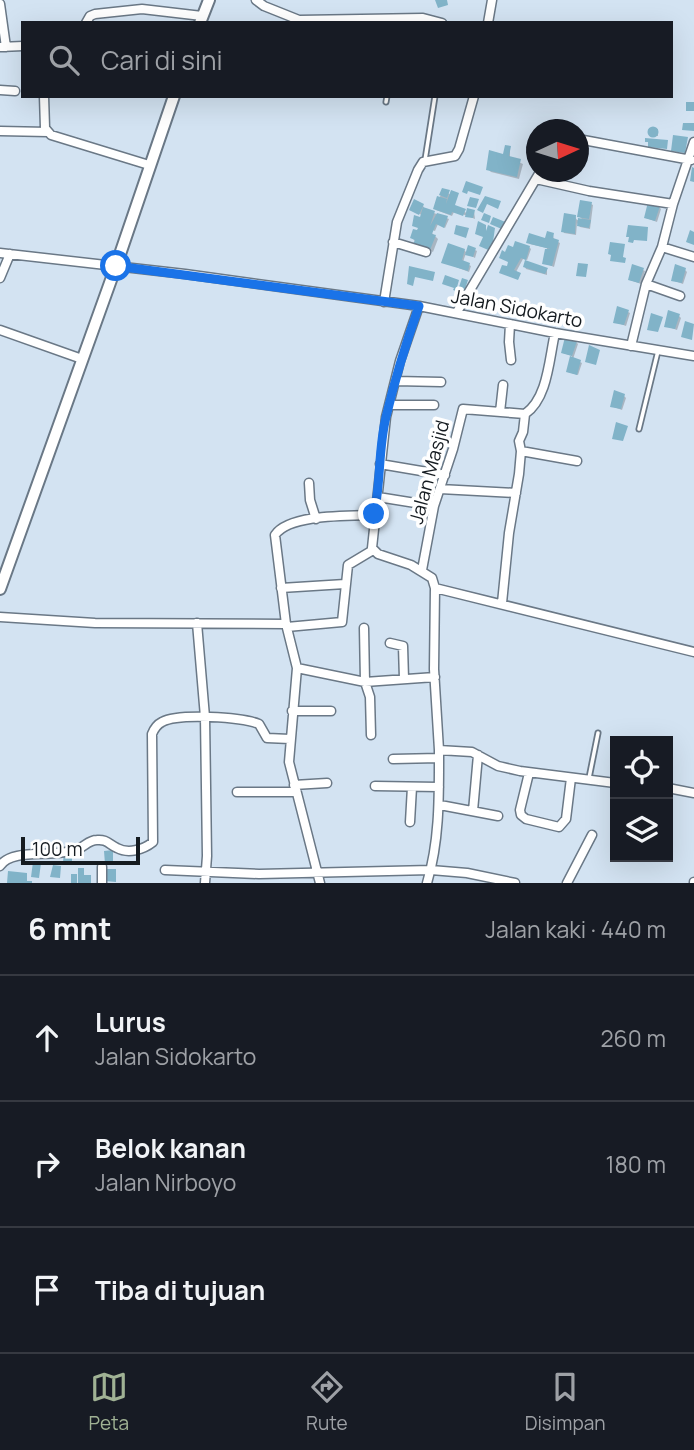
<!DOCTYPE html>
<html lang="id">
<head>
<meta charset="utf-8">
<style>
	body { margin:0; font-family:Manrope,sans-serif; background:#20242c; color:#f1f3f6 }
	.controls { position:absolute; right:21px; bottom:21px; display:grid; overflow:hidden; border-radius:0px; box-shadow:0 7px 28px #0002 }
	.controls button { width:63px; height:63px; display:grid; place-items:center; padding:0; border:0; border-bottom:2px solid #363941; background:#171b24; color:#f1f3f6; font:35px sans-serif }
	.compass { position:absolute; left:526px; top:119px; width:63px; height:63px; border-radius:50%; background:#171b24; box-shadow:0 7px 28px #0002; rotate:86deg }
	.scale { position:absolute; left:21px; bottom:18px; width:119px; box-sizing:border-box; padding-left:7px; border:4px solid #151b20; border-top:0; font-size:19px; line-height:24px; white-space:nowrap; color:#151b20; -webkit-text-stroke:5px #fff; paint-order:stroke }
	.stop { position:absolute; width:21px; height:21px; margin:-16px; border:5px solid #1a73e8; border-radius:50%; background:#fff }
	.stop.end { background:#1a73e8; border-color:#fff; box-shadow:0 2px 7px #0008 }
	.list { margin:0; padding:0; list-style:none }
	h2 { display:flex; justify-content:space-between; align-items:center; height:91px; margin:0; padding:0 28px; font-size:30px }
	h2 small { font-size:23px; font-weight:400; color:#9ea1a6 }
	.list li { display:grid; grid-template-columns:46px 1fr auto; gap:21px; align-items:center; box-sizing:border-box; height:126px; padding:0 28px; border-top:2px solid #363941 }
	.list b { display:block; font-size:26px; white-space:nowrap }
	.list p { margin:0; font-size:23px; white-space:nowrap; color:#9ea1a6 }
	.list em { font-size:23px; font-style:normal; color:#9ea1a6 }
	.icon { flex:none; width:38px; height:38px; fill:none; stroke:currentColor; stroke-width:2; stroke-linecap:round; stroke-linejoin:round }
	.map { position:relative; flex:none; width:694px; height:883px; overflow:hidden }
	.search { position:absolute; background:#171b24; box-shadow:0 7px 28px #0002; left:21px; right:21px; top:21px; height:77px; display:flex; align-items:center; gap:18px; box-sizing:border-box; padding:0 24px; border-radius:0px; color:#9ea1a6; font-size:26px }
	.sheet { height:469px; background:#171b24 }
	nav { display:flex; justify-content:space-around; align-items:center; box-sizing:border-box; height:98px; border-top:2px solid #363941; background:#171b24; font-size:19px; color:#9ea1a6 }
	nav a { display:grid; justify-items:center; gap:4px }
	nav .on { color:#a0b294 }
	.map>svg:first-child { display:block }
	.shadow { fill:#0003 }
	.building { fill:#81b3c8 }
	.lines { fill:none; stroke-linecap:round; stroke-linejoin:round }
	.lane-casing { stroke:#6a7886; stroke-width:7 }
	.street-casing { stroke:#6a7886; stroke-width:11 }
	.secondary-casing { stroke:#6a7886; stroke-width:14 }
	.lane { stroke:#fff; stroke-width:3.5 }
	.street { stroke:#fff; stroke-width:8 }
	.secondary { stroke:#fff; stroke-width:10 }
	.route { stroke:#1a73e8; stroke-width:9 }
	.labels { text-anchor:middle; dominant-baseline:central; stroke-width:7; stroke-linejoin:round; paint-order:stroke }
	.street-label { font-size:19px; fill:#151b20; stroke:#fff }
</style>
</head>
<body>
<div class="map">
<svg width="694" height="883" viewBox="0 0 694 883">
	<rect width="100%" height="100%" fill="#d3e3f2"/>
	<path class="shadow" d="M649 129H658V136H650Z
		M510 147V158L523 164 519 179 491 172 488 169 505 156Z
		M443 190 451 195 454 208 467 213 474 211 475 219 465 215 454 212 452 216 436 210 435 208Z
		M591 204 593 205 590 229 580 227 577 223 576 235 564 233 563 231 575 217 577 220 584 221 579 216Z
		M423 205 424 209 449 219 445 228 438 224 435 231 427 228 438 239 433 252 418 246 412 237 418 232 422 215 413 211Z
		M659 207 661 209 657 222 646 218Z
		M553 235 554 240 560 243 554 267 544 263 547 248 530 244 547 241Z
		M529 247 531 249 526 263 547 269V275L526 269 525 267 527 260 523 259 516 272 520 274 518 279 508 269 515 249Z
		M464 250 467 253 475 250 477 251 475 258 466 253 463 262 471 266 469 272 443 262Z
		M643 270 645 271 641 284 630 280Z
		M685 270 687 272 683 284 672 280Z
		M628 312 630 313 626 326 615 322Z
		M679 316 681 318 677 330 666 326Z
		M576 342 578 344 573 359 582 363 578 375 568 372 572 356 563 353Z
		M624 396 626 398 622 410 611 406Z"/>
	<path class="building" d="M435 0H447L448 5 438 8Z
		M686 102H694V111H686Z
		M683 123H694V131L682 130Z
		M647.5 132a5.5 5.5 0 1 1 11 0a5.5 5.5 0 1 1-11 0Z
		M673 135 688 137 685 153 671 151Z
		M645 138 668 140 667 149 648 147V142H645Z
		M505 145 511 146 509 156 521 159 517 177 486 170 489 150 503 154Z
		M692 167 694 168V182L690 181Z
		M466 181 483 187 480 195 468 191 467 194 462 192Z
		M442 188 450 190 447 198 439 195Z
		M451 190 459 193 455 205 466 209 463 216 452 212 451 215 433 209 437 196 447 199 446 204Z
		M485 196 501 201 498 209 487 204 483 213 477 210Z
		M470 197 479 199 476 208 467 206Z
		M414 199 424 204 419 215 409 210Z
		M580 200 592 202 589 219 577 217Z
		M648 202 660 206 655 221 644 218Z
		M423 207 435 211 430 226 437 213 448 216 444 228 436 224 432 234 436 235 430 250 413 244 415 240 410 238 413 229 417 230 418 228 412 226 414 215 420 217Z
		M467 208 475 210 473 218 465 217Z
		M484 213 491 216 489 223 481 220Z
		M564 213 576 215 575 234 561 232Z
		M493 217 508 223 504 230 490 224Z
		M578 218 591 220 589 228 577 226Z
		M478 221 486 225V231L488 225 495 228 493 242 497 243 493 252 479 246 483 237 475 234Z
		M456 225 469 228 466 238 454 234Z
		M628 225 648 227 647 241 634 240 633 243 628 242 629 237H626Z
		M690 230 694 232V245L686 242Z
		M547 231 554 233 553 238 559 240 552 266 542 264 545 249H550L526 243 529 233 545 238Z
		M515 241 530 246 526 260 521 258 514 270 521 273 518 280 499 273 502 265 507 266 508 262 499 258 502 250 505 252 508 245 513 247Z
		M610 242 625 244 623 257 626 258 625 263 610 261 611 255 608 254Z
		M448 243 465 249 462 260 470 263 468 271 441 263Z
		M468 245 476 248 473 257 465 255Z
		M525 260 548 268 545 274 523 267Z
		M578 263 588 264 586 277 576 276Z
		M632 264 644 268 639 283 628 280Z
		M675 264 686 268 682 283 671 281Z
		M409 266 435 272 433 281 415 277 413 286 407 284Z
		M445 275 459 280 456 291 453 290 454 288 442 284Z
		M462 278 468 280 465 289 459 287Z
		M617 306 629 310 624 325 613 323Z
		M668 310 680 314 675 329 664 327Z
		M651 313 663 317 658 332 647 330Z
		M685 321 694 324 692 340 681 337Z
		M565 337 577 341 572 356 561 353Z
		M589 345 600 350 596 365 585 362Z
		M570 356 581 360 577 375 566 372Z
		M614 390 625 394 621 409 610 407Z
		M616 422 628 426 623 441 612 439Z
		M113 850V864H105L104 851Z
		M64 853H72V862H63Z
		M33 862 41 863 39 878 31 877Z
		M53 865 61 866 60 878 50 877Z
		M78 868H84V875H91V883H78Z
		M105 869H116V882L105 881Z
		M8 871 27 873V881H32V883H7Z
		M71 874H77V883H71Z"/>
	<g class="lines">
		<g class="lane-casing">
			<path id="lane" d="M386 102 387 96
				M425 160 435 96
				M639 429 658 351
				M589 778 598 733"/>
		</g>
		<g class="street-casing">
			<path id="street" d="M256 0 264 6 299 20 423 18 442 23
				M0 4 6 47
				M86 23 90 16 95 14 142 9 202 16
				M488 23 492 0
				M0 47 23 46
				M0 90 15 91
				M44 96 45 128 51 135 149 165
				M0 131 48 132
				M578 139 691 160
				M536 179 589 191 673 204
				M393 242 426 252
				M662 247 694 257
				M0 253 185 274 419 306 555 333 694 356
				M0 278 10 254
				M646 284 680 296
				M384 302 397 222 418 170 423 162 455 156 459 149 474 96
				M419 306 400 361 386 417 372 548 378 554 411 565 432 578 435 588 434 669 439 750 472 752 498 766 520 771 615 783
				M457 312 540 172
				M510 324 509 342 511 360
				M0 330 82 359
				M631 346 646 284 662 247 673 204 694 142
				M396 381 441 382
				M390 405H434
				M500 412 503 385
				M521 451 577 461
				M380 464 445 475
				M309 483 310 500 316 519
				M440 489 516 493
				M378 497 434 506
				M422 570 434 506 453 449 463 409 525 414C548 398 549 359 555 333
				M281 588 345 584
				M435 588 694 652
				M502 603 509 533 519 474 521 451 519 441 523 432 525 414
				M0 617 95 623 286 624
				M197 623 205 717 207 856 205 883
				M287 627 342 622 348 565 373 550
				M364 628 365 682 370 697 371 735
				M390 643 403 646 404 679
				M297 668 365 682 435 677
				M292 711H331
				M393 759 439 758
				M529 773 520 810 521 815 526 819 559 827 566 819 571 778
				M294 785 327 783
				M375 786 439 787
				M668 788 694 793
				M237 792H295
				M440 805 498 816
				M473 811 478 755
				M410 822 412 787
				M0 866C9 851 40 855 56 853 63 853 71 851 78 849 85 846 89 840 97 840 106 839 109 844 117 848 128 854 143 850 153 842L152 734C154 729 156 725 162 722 178 713 242 717 259 724L267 738 290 739
				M165 870 259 874 431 870 467 873 515 883
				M102 883V867
				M320 883 289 762 297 668 286 624 275 535C289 514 349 516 374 515
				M427 883C440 840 439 794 439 750
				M567 883 592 835
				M694 883V882"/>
		</g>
		<g class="secondary-casing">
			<path id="secondary" d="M200 23 209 0
				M0 589 116 266 174 96"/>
		</g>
		<use href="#lane" class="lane"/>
		<use href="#street" class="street"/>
		<use href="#secondary" class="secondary"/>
	</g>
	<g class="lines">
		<path class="route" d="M116 266 419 306C406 343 395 379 386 417 378 449 381 483 374 514"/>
	</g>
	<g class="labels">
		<g class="street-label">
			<text transform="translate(517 308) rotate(11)">Jalan Sidokarto</text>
			<text transform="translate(429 472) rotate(-75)">Jalan Masjid</text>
		</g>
	</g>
</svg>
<div class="controls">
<button><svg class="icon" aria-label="locate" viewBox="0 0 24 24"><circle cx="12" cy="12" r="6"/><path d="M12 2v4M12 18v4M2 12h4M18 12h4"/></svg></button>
<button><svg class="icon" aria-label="layers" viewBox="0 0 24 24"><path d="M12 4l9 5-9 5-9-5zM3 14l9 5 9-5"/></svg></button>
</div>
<svg class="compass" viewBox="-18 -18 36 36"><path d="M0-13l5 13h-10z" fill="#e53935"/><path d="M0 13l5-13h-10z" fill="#9ea1a6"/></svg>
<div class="scale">100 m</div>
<div class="stop" style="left:116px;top:266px"></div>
<div class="stop end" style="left:374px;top:514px"></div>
<div class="search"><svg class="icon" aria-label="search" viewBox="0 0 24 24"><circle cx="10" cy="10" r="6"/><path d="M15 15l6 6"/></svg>Cari di sini</div>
</div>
<section class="sheet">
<h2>6 mnt<small>Jalan kaki · 440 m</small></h2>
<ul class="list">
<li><svg class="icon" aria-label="ahead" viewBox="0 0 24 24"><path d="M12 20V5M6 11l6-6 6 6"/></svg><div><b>Lurus</b><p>Jalan Sidokarto</p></div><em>260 m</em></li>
<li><svg class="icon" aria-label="right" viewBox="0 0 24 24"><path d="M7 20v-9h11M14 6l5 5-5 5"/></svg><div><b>Belok kanan</b><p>Jalan Nirboyo</p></div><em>180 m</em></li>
<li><svg class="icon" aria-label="arrive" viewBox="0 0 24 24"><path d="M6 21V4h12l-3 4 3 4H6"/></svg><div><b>Tiba di tujuan</b></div></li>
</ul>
</section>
<nav>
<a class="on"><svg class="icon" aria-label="map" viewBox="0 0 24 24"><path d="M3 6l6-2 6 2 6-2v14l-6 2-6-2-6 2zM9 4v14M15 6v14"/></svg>Peta</a>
<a><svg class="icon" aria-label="directions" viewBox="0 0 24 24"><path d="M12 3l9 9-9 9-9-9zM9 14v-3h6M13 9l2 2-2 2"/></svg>Rute</a>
<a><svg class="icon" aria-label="saved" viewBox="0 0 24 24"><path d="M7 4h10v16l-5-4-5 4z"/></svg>Disimpan</a>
</nav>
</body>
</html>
